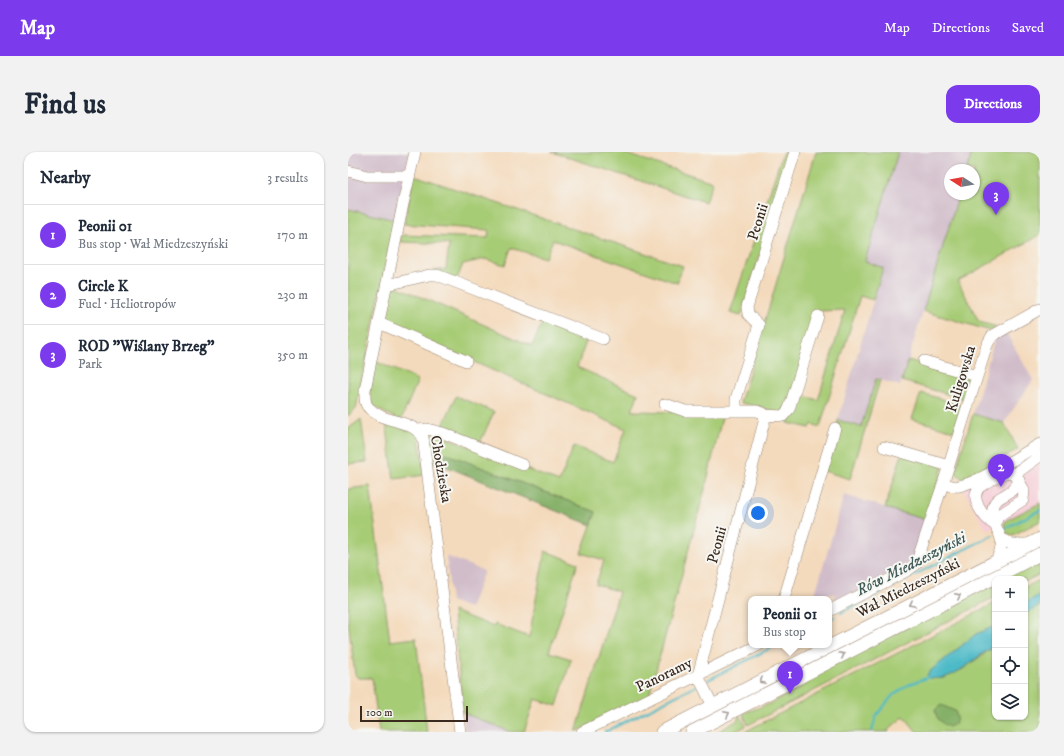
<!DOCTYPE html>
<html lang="en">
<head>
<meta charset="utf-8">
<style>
	body { margin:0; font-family:"IM FELL DW Pica",serif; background:#f2f2f3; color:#1f2937 }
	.controls { position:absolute; right:12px; bottom:12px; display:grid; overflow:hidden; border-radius:8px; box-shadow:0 1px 3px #0004 }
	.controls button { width:36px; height:36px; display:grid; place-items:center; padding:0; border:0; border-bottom:1px solid #e0e1e3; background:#fff; color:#1f2937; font:20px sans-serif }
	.compass { position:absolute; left:596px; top:12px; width:36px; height:36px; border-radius:50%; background:#fff; box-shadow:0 1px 3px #0004; rotate:281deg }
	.scale { position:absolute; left:12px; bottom:10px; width:108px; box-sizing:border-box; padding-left:4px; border:2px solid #3b2a1e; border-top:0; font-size:11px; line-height:14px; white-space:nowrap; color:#3b2a1e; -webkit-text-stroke:3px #f6f6f2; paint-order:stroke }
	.you { position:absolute; left:410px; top:361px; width:14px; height:14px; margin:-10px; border:3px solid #fff; border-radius:50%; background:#1a73e8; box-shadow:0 0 0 6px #1a73e833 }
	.badge { display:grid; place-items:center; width:26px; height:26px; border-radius:50%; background:#7c3aed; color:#fff; font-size:13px; font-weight:700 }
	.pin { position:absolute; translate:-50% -33px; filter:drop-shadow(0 1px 2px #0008) }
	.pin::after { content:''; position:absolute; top:21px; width:14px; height:12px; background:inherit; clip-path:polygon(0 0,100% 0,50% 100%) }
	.popup { position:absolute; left:400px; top:444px; width:84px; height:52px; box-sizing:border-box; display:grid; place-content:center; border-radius:8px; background:#fff; filter:drop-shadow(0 1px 3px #0005); font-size:13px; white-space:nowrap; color:#747a83 }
	.popup b { font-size:15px; color:#1f2937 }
	.popup::after { content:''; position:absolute; left:50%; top:100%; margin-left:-8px; border:8px solid transparent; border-top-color:#fff }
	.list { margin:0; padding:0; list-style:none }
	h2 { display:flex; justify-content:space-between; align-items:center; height:52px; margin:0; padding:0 16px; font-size:17px }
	h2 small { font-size:13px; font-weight:400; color:#747a83 }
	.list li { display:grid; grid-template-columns:26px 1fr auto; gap:12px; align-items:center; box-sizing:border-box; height:60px; padding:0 16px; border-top:1px solid #e0e1e3 }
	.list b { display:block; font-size:15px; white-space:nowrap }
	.list p { margin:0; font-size:13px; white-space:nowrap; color:#747a83 }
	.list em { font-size:13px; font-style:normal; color:#747a83 }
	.icon { flex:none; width:22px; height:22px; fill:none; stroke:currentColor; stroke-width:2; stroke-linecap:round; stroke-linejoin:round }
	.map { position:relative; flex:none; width:692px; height:580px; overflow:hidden; border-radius:12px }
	header { display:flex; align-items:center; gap:24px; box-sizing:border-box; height:56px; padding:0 20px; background:#7c3aed; color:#fff }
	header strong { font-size:19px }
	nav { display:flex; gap:22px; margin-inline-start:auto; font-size:14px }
	.intro { display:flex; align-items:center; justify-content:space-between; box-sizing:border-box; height:96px; padding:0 24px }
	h1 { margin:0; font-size:28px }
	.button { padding:10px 18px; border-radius:12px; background:#7c3aed; color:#fff; font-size:14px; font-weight:700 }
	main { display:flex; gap:24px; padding:0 24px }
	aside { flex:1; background:#fff; border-radius:12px; box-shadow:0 1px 3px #0004 }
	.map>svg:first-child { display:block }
	.built { fill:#f6cfd8 }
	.industrial { fill:#d1bdca }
	.green { fill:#a7cc76; stroke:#717b4a }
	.forest { fill:#85b067; stroke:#606d42 }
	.water { fill:#4dbac7; stroke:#447272 }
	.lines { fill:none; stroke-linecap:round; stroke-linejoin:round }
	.stream { stroke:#4dbac7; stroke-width:2 }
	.minor-casing { stroke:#98826d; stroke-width:12 }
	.major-casing { stroke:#98826d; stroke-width:14 }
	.minor { stroke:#fff; stroke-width:11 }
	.major { stroke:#fff; stroke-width:13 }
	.oneway { stroke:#a79f9a }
	.labels { text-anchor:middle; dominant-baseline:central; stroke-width:4; stroke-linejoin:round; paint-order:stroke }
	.street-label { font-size:15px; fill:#3b2a1e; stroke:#f6f6f2 }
	.water-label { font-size:16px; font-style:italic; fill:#415c59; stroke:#f6f6f2 }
</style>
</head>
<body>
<header>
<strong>Map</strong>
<nav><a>Map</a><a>Directions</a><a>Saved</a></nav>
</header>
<div class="intro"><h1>Find us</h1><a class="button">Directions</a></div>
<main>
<aside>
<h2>Nearby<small>3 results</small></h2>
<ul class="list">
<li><span class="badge">1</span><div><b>Peonii 01</b><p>Bus stop · Wał Miedzeszyński</p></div><em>170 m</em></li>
<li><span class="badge">2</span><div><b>Circle K</b><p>Fuel · Heliotropów</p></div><em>230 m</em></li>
<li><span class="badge">3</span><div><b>ROD &quot;Wiślany Brzeg&quot;</b><p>Park</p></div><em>350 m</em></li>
</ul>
</aside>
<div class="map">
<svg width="692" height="580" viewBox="0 0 692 580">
	<rect width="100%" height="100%" fill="#f6f6f2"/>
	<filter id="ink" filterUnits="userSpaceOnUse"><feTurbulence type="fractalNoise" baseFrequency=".025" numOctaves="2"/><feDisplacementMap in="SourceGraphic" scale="8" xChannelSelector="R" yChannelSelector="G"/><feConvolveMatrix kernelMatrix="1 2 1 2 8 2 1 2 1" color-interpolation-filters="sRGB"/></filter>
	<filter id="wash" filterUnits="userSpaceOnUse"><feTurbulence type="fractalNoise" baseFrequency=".012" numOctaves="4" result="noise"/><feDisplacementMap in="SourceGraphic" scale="16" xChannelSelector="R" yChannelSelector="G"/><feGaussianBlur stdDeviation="0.9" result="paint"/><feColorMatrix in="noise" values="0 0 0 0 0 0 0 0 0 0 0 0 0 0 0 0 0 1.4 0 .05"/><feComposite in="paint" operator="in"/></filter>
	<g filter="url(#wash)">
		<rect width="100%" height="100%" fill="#f4dabc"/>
		<path class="built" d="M692 297V351L639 378 615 337Z"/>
		<path class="industrial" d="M0 0H62L47 68 0 57Z
			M550 0H624L619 18H602V42H611L552 234 528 227 513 275 490 268 535 116 517 110Z
			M658 180 685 228 656 271 625 262 647 186Z
			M496 343 579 368 567 408 493 449H486L487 442H467Z
			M98 404 136 419 122 457 103 449Z
			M115 561 163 579V580H117Z"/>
		<path class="green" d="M204 0H272L365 30 357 50Z
			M435 0H444L393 164 382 161Z
			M468 0H550L517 109 535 116 525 148 512 144 472 275 464 272 462 276 440 271 449 242 470 248 497 158 469 159 440 257 431 262 414 255 392 251Z
			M624 0H692V83L610 129 631 170 649 175 643 179 575 159 611 42H626V18H619Z
			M66 23 335 114 329 131 205 88 197 106 163 96 157 113 137 107 115 112 109 127 85 119 98 117 101 92 52 90 54 83 140 86 141 78 56 72Z
			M0 57 47 68 8 256 0 264Z
			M48 134 184 194 195 169 239 187 229 215 290 242 284 259 375 261 357 337 301 544 228 580 271 440 248 432 256 408 233 401 248 360 81 295 78 284 82 280 87 281 211 330 226 294 265 310 278 277 35 170 43 135Z
			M560 208 622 226 616 247 554 229Z
			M27 209 70 228 53 268C12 251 21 250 27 209Z
			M528 227 532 228 502 327 476 319 490 268 513 275Z
			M573 241 614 253 606 279 564 267Z
			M108 244 146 260 131 293 93 278Z
			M625 262 656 271 670 297 616 328 607 320Z
			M13 267 19 310 0 312V277Z
			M38 270 68 281 71 285 77 323 46 327Z
			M554 302 595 314 579 368 537 356Z
			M22 334 42 489 68 486 79 580H31L24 526H10L7 523 0 468V337Z
			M692 351V369L665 383 658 381 656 377 657 369Z
			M197 399 230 411 201 500 223 507 209 554 187 547 176 580H163L115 561 105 459 146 475 147 472 181 485Z
			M692 407V422L677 430V427H654Z
			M692 428V442L677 452V435Z
			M647 431V445L400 573 395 561 419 553 438 543 439 544 460 531 459 530 473 519Z
			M647 451V478L628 482 584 518 593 527 615 517 647 494V565H677V460L692 451V580H569L556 564 540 578 541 580H396Z
			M392 563 398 574 386 580H370L390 568V564Z"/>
		<path class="forest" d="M81 295 248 360 243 373 82 308Z
			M593 553 607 559 609 565 607 572 601 575C593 571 588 567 587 558Z"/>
		<path class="water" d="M692 442V453L677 462V452Z
			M647 474V494C625 505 607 531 580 526L579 523 581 520 628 482Z"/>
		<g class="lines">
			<path class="stream" d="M654 378 692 358
				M492 461 645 383
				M481 467 486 465
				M360 528 429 493
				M524 579 528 564 545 543 560 533 581 525
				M257 580 348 534"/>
		</g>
	</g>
	<g filter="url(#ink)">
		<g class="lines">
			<g class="minor-casing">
				<path id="minor" d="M67 0 55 52 17 238C17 244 16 252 21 256 36 272 62 266 75 285L112 580
					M0 19 19 24H61
					M39 133 81 123H89L255 187
					M31 171 118 209
					M576 209 629 224
					M317 252 337 259H409L415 261 417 266 350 524 365 554
					M391 259 388 255V247L411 173 400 162 399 155 447 0
					M416 263 435 264 441 257 470 164
					M70 278 79 277 95 281 175 313
					M536 295 601 314
					M659 320 667 322 676 338 675 348 650 364 647 373C636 366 619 345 633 334 641 328 651 324 659 320Z
					M667 322 692 304
					M595 332C601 333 605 335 611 334 632 330 672 303 692 292
					M654 387 664 392H682
					M648 409C663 379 641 380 645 356 647 342 665 345 671 328
					M436 447 487 276
					M481 459 560 418 568 412 595 332 639 193 644 184 692 157
					M234 580 411 493"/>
			</g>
			<g class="major-casing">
				<path id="major" d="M314 580 692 387
					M344 580 692 402"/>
			</g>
			<use href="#minor" class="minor"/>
			<use href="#major" class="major"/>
		</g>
		<defs><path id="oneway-chevron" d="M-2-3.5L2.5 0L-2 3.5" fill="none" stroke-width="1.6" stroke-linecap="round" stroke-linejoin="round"/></defs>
		<g class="oneway">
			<use href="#oneway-chevron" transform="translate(610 444) rotate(-27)"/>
			<use href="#oneway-chevron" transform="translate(564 452) rotate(153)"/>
			<use href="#oneway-chevron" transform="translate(494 503) rotate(-27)"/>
			<use href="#oneway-chevron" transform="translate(414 529) rotate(153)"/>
			<use href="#oneway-chevron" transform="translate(379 562) rotate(-27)"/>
		</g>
	</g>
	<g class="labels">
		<g class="street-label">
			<text transform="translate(410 70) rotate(-73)">Peonii</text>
			<text transform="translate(613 227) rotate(-73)">Kuligowska</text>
			<text transform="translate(93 317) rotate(80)">Chodzieska</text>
			<text transform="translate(369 393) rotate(-75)">Peonii</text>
			<text transform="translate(560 436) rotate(-27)">Wał Miedzeszyński</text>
			<text transform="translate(316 523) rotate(-26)">Panoramy</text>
		</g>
		<g class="water-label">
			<text transform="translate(563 412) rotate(-27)">Rów Miedzeszyński</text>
		</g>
	</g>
</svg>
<div class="controls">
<button>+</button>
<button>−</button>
<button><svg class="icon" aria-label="locate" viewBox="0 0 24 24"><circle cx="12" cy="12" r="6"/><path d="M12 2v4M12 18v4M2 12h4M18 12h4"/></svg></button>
<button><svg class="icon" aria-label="layers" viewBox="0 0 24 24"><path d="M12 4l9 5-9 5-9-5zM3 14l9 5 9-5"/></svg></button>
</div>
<svg class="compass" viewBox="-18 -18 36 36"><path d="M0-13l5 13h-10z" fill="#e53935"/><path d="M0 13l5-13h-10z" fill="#747a83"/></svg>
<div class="scale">100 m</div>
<div class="you"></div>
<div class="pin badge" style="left:442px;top:542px">1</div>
<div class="popup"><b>Peonii 01</b>Bus stop</div>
<div class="pin badge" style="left:653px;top:335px">2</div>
<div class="pin badge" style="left:648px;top:63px">3</div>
</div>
</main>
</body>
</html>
